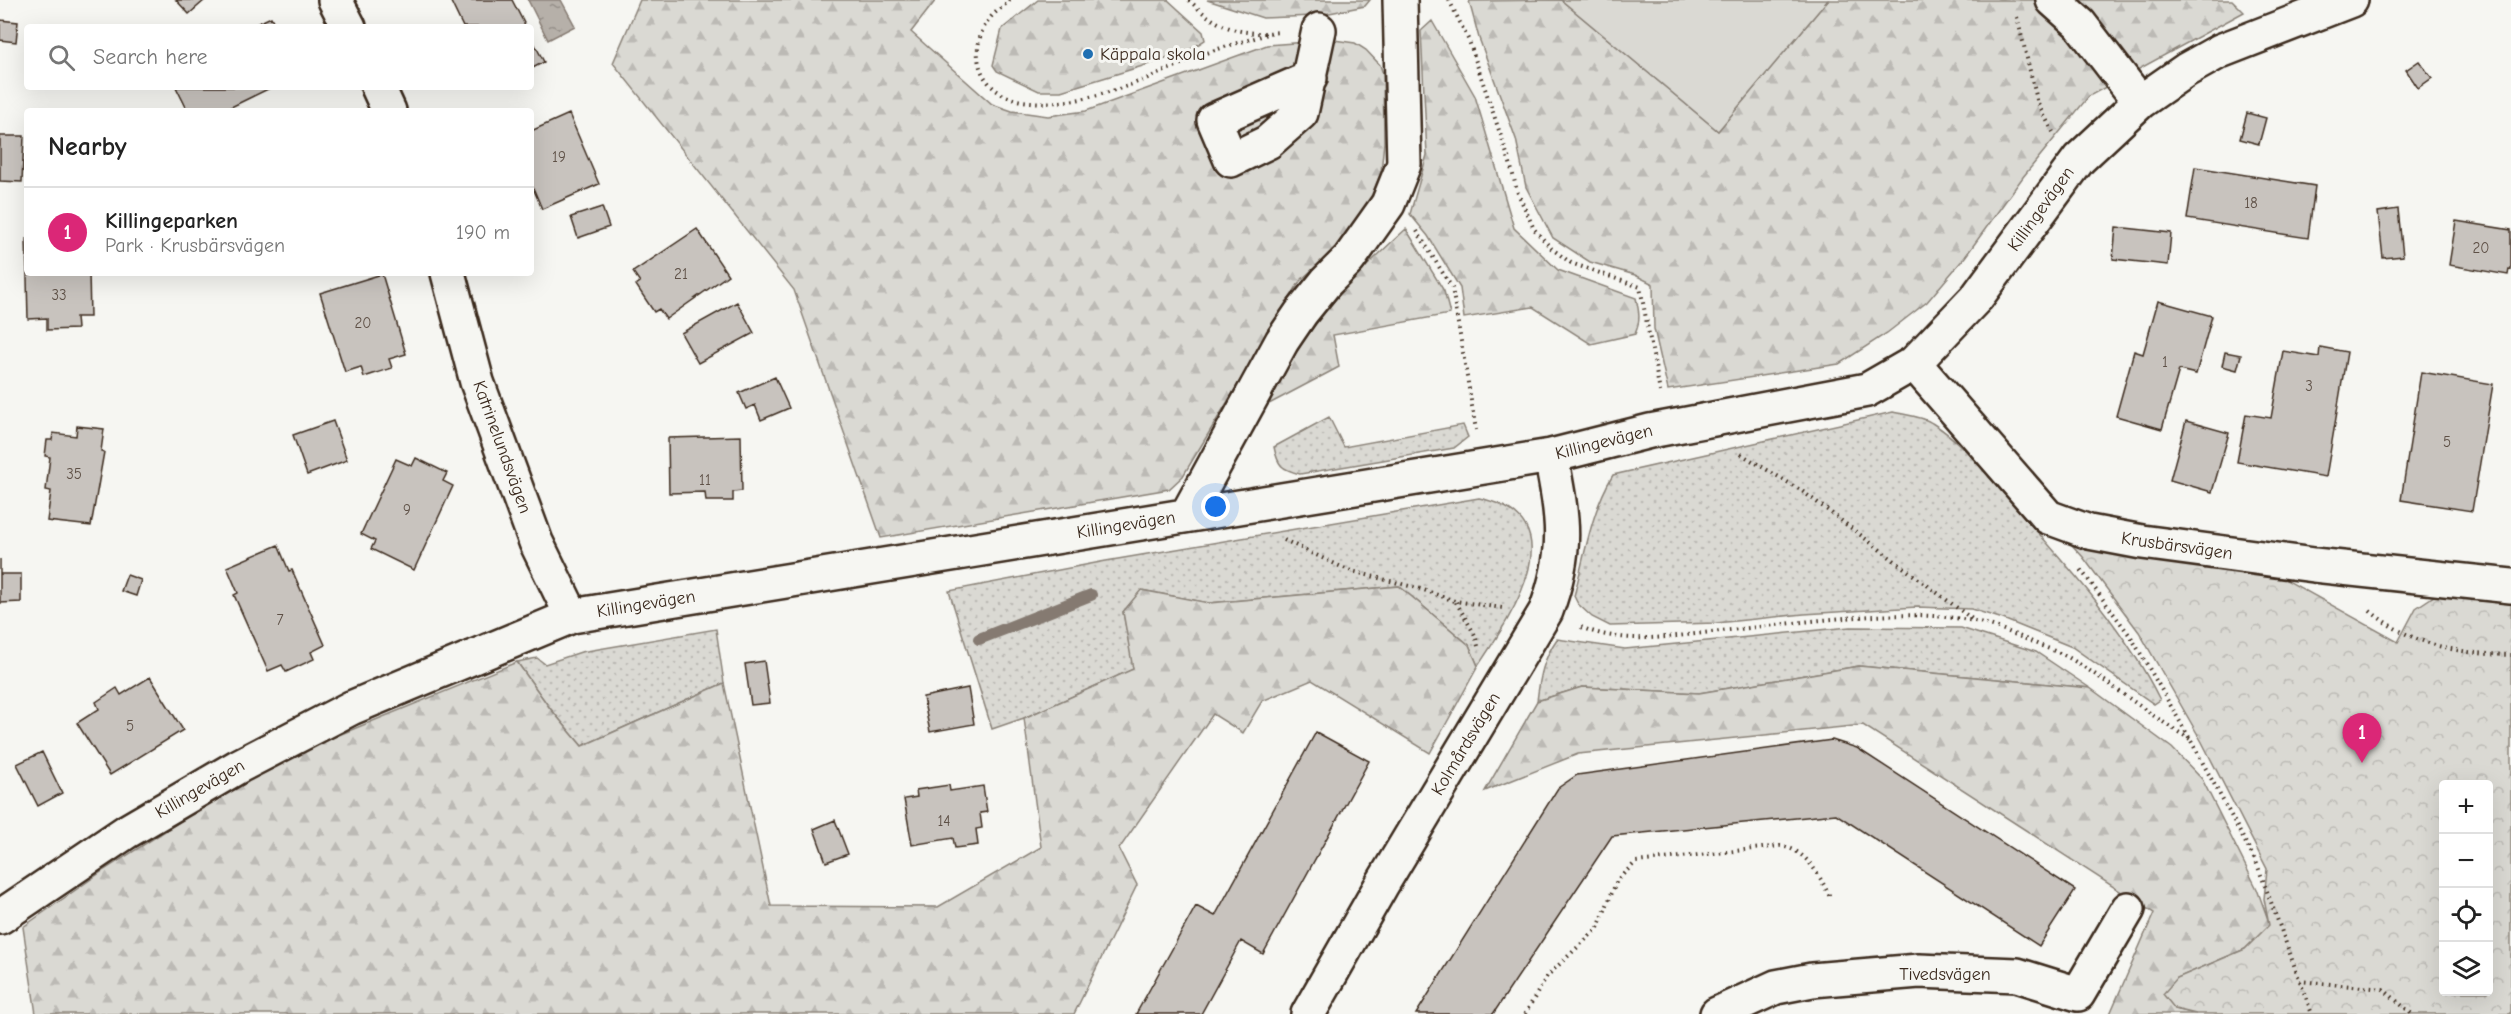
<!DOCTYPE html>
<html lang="en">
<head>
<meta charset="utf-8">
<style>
	body { margin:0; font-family:"Comic Neue",sans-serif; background:#f2f2f2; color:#222 }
	.controls { position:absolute; right:18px; bottom:18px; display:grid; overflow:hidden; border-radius:6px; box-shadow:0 6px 24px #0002 }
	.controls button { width:54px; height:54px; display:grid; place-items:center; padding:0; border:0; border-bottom:2px solid #e0e0e0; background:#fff; color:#222; font:30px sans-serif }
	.you { position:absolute; left:1216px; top:507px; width:21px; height:21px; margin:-15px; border:4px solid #fff; border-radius:50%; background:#1a73e8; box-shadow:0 0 0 9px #1a73e833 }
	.badge { display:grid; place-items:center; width:39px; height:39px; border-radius:50%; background:#db2777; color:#fff; font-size:20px; font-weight:700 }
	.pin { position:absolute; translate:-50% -50px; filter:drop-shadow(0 2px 3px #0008) }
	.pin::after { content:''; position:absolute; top:32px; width:21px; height:18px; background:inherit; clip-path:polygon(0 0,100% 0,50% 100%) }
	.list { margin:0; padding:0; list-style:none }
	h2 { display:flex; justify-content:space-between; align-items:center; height:78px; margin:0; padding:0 24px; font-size:26px }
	h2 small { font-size:20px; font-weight:400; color:#767676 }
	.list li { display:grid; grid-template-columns:39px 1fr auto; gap:18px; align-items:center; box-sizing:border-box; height:90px; padding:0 24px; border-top:2px solid #e0e0e0 }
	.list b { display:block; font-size:22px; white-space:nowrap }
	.list p { margin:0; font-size:20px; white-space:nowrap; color:#767676 }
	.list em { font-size:20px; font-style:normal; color:#767676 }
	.icon { flex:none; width:33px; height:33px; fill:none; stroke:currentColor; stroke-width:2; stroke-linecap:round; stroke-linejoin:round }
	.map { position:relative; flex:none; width:2511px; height:1014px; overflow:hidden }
	.search { position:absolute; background:#fff; box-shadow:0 6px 24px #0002; left:24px; top:24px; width:510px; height:66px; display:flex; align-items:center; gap:15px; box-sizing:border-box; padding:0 21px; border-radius:6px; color:#767676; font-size:22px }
	.panel { position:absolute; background:#fff; box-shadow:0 6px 24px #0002; left:24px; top:108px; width:510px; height:168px; border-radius:6px }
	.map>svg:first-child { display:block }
	.grass { fill:url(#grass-dots); stroke:#8a8278; stroke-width:1.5 }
	.forest { fill:url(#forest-firs); stroke:#8a8278; stroke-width:1.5 }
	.park { fill:url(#park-crowns); stroke:#8a8278; stroke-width:1.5; fill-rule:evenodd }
	.pitch { fill:#dad9d3; stroke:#8a8278; stroke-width:1.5 }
	.water { fill:url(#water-ripples); stroke:#857a71; stroke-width:1.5 }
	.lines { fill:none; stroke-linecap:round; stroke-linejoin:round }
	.stream { stroke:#857a71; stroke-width:12 }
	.building { fill:#c8c3be; stroke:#3b2a1e; stroke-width:1.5 }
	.minor-casing { stroke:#3b2a1e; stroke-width:38 }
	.path { stroke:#3b2a1e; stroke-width:4; stroke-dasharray:1.5 4.5; stroke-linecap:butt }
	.minor { stroke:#f6f6f2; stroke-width:33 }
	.poi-dot { fill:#1f6fb2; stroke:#f6f6f2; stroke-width:2 }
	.labels { text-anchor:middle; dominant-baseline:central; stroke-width:6; stroke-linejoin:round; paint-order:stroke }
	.number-label { font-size:15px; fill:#5e5046 }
	.poi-label { font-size:18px; fill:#3b2a1e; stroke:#f6f6f2; text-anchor:start }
	.street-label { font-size:18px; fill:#3b2a1e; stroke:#f6f6f2 }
</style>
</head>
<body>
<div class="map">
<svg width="2511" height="1014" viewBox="0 0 2511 1014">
	<defs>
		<pattern id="grass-dots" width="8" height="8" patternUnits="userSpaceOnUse" patternTransform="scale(1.5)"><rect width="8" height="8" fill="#dad9d3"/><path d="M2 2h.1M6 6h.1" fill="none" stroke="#bcbab5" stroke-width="1.8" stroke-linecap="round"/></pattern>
		<pattern id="forest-firs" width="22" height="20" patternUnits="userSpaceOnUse" patternTransform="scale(1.5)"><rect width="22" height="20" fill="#dad9d3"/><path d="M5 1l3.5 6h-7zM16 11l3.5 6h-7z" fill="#bcbab5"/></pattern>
		<pattern id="park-crowns" width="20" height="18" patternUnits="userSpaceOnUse" patternTransform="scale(1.5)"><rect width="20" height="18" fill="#dad9d3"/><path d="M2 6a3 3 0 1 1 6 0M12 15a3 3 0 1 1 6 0" fill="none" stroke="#bcbab5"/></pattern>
		<pattern id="water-ripples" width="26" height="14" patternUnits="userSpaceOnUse" patternTransform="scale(1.5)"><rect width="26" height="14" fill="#b6b0a9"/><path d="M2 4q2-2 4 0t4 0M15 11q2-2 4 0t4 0" fill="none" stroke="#958f89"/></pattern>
	</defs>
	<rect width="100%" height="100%" fill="#f6f6f2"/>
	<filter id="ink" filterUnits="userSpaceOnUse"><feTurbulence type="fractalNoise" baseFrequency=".0167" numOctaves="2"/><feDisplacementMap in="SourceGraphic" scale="12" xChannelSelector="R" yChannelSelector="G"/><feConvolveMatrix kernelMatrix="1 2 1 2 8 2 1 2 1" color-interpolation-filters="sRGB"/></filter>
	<g filter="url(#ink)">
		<path class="grass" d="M1893 412C1905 415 1922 416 1932 423 1963 442 1985 473 2009 500 2064 562 2123 625 2160 700L2154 704 2072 647 2003 619 1971 609 1917 607 1804 614 1716 623 1610 626 1592 617 1578 604 1574 596C1585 555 1591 511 1613 475Z
			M1329 417 1344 447 1463 425 1468 437 1454 448 1300 474C1281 469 1278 466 1274 447Z
			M1479 498C1578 519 1512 615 1478 666L1469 645 1399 586 1209 603 1142 590 1123 612 1134 669 1024 718 992 729 949 591 1106 561Z
			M1850 627 1961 628 2036 652 2090 688 1859 666 1699 693 1582 687 1537 701C1540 677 1543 659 1557 639L1625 649Z
			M716 629 724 683 582 746 549 707 517 662 537 658 545 664 581 652Z"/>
		<path class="forest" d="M640 0H936L911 32 992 104 1012 111 1048 116 1086 111 1267 45 1334 40 1355 43 1366 50 1380 65 1383 74 1384 142 1381 172 1367 207 1344 241 1300 281 1183 476 1169 489 881 538 794 290 613 63Z
			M1038 0H1168L1203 32 1205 40 1185 53 1061 91H1039L997 71 993 65 1002 29Z
			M1207 0H1370L1365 6 1314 16 1263 18Z
			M1561 0 1718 131 1828 0H2232L2244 12 2089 96 2023 177 1965 257 1927 302 1887 333 1839 364 1668 390 1654 329 1653 284 1635 275 1590 262 1553 238 1526 187 1516 139 1479 38 1469 1Z
			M1432 21 1475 96 1514 228 1558 270 1636 298C1639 311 1641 321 1635 334L1591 344 1533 307 1464 318 1460 288 1428 236 1410 214 1427 155 1421 31Z
			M1406 229 1444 291 1450 314 1333 335 1339 367 1269 404C1302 330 1346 283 1406 229Z
			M1399 586 1469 645 1478 666 1430 753 1312 680 1262 701 1243 733 1213 714 1119 849 1137 885 1074 1014H36L23 927 104 870 273 762 517 662 549 707 582 746 724 683 771 906 938 907 1041 847 1024 718 1133 669 1123 612 1141 590 1209 603Z
			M1859 666 2090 688 2172 748 2202 779 2257 889 2270 925 2245 949 2177 978 2175 1009 2196 1014H2110L2154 913 1863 725 1578 754 1485 791 1537 701 1582 687 1699 693Z"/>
		<path class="park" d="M2076 542 2279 576 2398 642 2416 608 2440 592 2511 597V1014H2196L2175 1009 2163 994 2177 978 2245 949 2269 925 2264 899 2267 869 2202 742 2139 632 2083 557 2072 545ZM2444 784H2488V992H2444Z"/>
		<path class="pitch" d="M1561 0H1828L1718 131Z"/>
		<path class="water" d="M528 0H561L575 26 548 40Z"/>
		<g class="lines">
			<path class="stream" d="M979 639 1091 595"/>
		</g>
		<path class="building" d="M176 0H205L189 14Z
			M450 0H512L526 27H463Z
			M271 17 276 27H250Z
			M0 20 18 22 16 42 0 40Z
			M531 37 544 62 531 69Z
			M2419 61 2432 78 2418 88 2406 70Z
			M176 87H272L223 111H188Z
			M2247 113 2266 118 2259 144 2240 139Z
			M569 114 599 184 542 209 531 183V131Z
			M0 136H24L22 182 0 181Z
			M2195 167 2315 186 2308 238 2187 219Z
			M602 207 609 227 578 238 571 217Z
			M2398 209 2403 256 2383 258 2378 212Z
			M2456 221 2511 230V270L2509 269 2508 275 2449 265Z
			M2116 227 2171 233 2168 265 2113 259Z
			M697 229 728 275 666 319 659 309 654 312 636 285 640 282 633 272Z
			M26 238 27 273H89L90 317H76L77 329 47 330V318L28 319Z
			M382 274 406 354 389 359 392 368 364 377 361 367 345 372 320 293Z
			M2158 301 2212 316 2196 374 2179 370 2162 429 2116 416 2134 351 2143 354Z
			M737 302 754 333 698 363 681 333Z
			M2320 347 2347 352 2326 477 2237 462 2246 414 2271 418 2283 351 2319 357Z
			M2225 352 2241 355 2237 370 2222 366Z
			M2421 372 2493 384 2472 511 2401 500Z
			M775 377 789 408 761 420 755 405 746 409 739 393Z
			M333 421 347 460 307 475 293 435Z
			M2186 421 2229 433 2212 492 2170 480Z
			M77 426 104 429 101 451 104 452 91 526 47 521 51 491 46 490 50 457 45 456 47 440H52L53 433 76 436Z
			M741 436 742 491 733 492V501H706L705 492 669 493 668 438Z
			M416 458 447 473 443 481 453 486 414 570 371 549 375 541 361 534 396 459 412 466Z
			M278 545 289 571 292 570 325 645 311 652 314 659 286 672 282 665 268 671 234 595 238 593 227 567Z
			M0 559V574H21V602L0 603Z
			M127 575 141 580 136 596 121 591Z
			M764 661 770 703 751 705 745 664Z
			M150 677 183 730 110 775 77 723 99 709 96 702 117 688 121 695Z
			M968 688 974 724 930 732 923 697Z
			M1316 732 1369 761 1263 954 1241 941 1201 1014H1136L1196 906 1215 916Z
			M1832 740 1857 748 2075 890 2039 946 1836 814 1612 836 1493 1014H1416L1558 788 1577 775Z
			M42 752 62 793 38 806 17 764Z
			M949 785 950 791 983 786 987 812 980 813 982 828 976 829 978 845 955 848 953 838 912 845 904 799 917 797 916 790Z
			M835 820 848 854 826 862 814 829Z"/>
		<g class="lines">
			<g class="minor-casing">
				<path id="minor" d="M335 0 349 27
					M2053 0 2080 24 2140 102
					M1310 78 1214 120 1231 160 1268 142 1301 113 1319 30
					M378 87 389 111
					M448 273 477 382 536 542 572 616
					M1914 363 2048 517 2089 532 2142 542 2314 565 2511 586
					M1187 515 1282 341 1301 313 1326 282 1349 259 1388 204 1404 164 1400 0
					M0 917 126 832 239 766 351 708 572 616 1551 456 1650 431 1867 390 1914 363 1977 297 2079 159 2140 102 2186 70 2220 51 2351 0
					M1308 1014 1381 886 1546 611C1569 549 1563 519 1551 456
					M1717 1014 1776 987 1812 980 1919 971 2017 975 2078 994 2128 909"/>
			</g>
			<path class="path" d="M1010 0C1003 7 992 14 987 22 966 56 982 94 1022 101 1081 110 1144 80 1197 57 1220 47 1246 41 1271 33
				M1189 0C1217 28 1239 36 1280 32
				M1449 0 1469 41 1510 163 1517 191 1534 229 1551 248 1571 263 1640 287 1660 392
				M2017 17 2038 104 2053 132
				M1417 231 1452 288 1476 430
				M1741 454 1802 491 1972 619
				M1284 540 1348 570 1421 589 1455 601 1502 608
				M2081 570 2131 637 2190 739 2257 864 2312 1014
				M1456 602 1475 635 1478 646
				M2370 611C2412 645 2458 654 2511 655
				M1581 627C1624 646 1674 636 1720 631 1795 624 1894 607 1968 620 1990 623 2008 632 2028 640 2040 646 2054 650 2066 656 2109 681 2147 714 2190 739
				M2299 981 2383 989 2412 1014
				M1525 1014 1547 976 1598 928 1617 880 1636 862 1780 846C1807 849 1820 877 1831 899"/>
			<use href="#minor" class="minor"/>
		</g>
	</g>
	<circle class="poi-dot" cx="1088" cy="54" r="6"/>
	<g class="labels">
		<g class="number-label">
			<text x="559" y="157">19</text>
			<text x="2251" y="203">18</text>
			<text x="2481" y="248">20</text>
			<text x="681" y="274">21</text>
			<text x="59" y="295">33</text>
			<text x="363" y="323">20</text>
			<text x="2165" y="362">1</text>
			<text x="2309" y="386">3</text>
			<text x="2447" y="442">5</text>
			<text x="74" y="474">35</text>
			<text x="705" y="480">11</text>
			<text x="407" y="510">9</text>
			<text x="280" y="620">7</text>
			<text x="130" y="726">5</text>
			<text x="944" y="821">14</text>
		</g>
		<g class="poi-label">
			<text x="1100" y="54">Käppala skola</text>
		</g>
		<g class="street-label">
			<text transform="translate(2041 209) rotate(-54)">Killingevägen</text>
			<text transform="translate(1604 442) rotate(-14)">Killingevägen</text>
			<text transform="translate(502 447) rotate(70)">Katrinelundsvägen</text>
			<text transform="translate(1126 525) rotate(-9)">Killingevägen</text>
			<text transform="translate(2177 546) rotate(8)">Krusbärsvägen</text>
			<text transform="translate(646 604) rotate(-9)">Killingevägen</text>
			<text transform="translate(1466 744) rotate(-59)">Kolmårdsvägen</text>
			<text transform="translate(200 789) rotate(-30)">Killingevägen</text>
			<text x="1945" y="974">Tivedsvägen</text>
		</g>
	</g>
</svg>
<div class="controls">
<button>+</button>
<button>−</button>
<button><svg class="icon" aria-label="locate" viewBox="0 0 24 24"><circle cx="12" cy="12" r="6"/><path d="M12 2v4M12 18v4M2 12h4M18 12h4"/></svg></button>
<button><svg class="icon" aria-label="layers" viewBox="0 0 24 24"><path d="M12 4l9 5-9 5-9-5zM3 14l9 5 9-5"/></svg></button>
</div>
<div class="you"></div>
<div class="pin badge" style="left:2362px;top:763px">1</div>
<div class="search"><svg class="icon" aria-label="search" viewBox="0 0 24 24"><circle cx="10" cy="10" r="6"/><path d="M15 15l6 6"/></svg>Search here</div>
<section class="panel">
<h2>Nearby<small></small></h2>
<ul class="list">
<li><span class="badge">1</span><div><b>Killingeparken</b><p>Park · Krusbärsvägen</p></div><em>190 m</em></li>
</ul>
</section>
</div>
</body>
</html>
